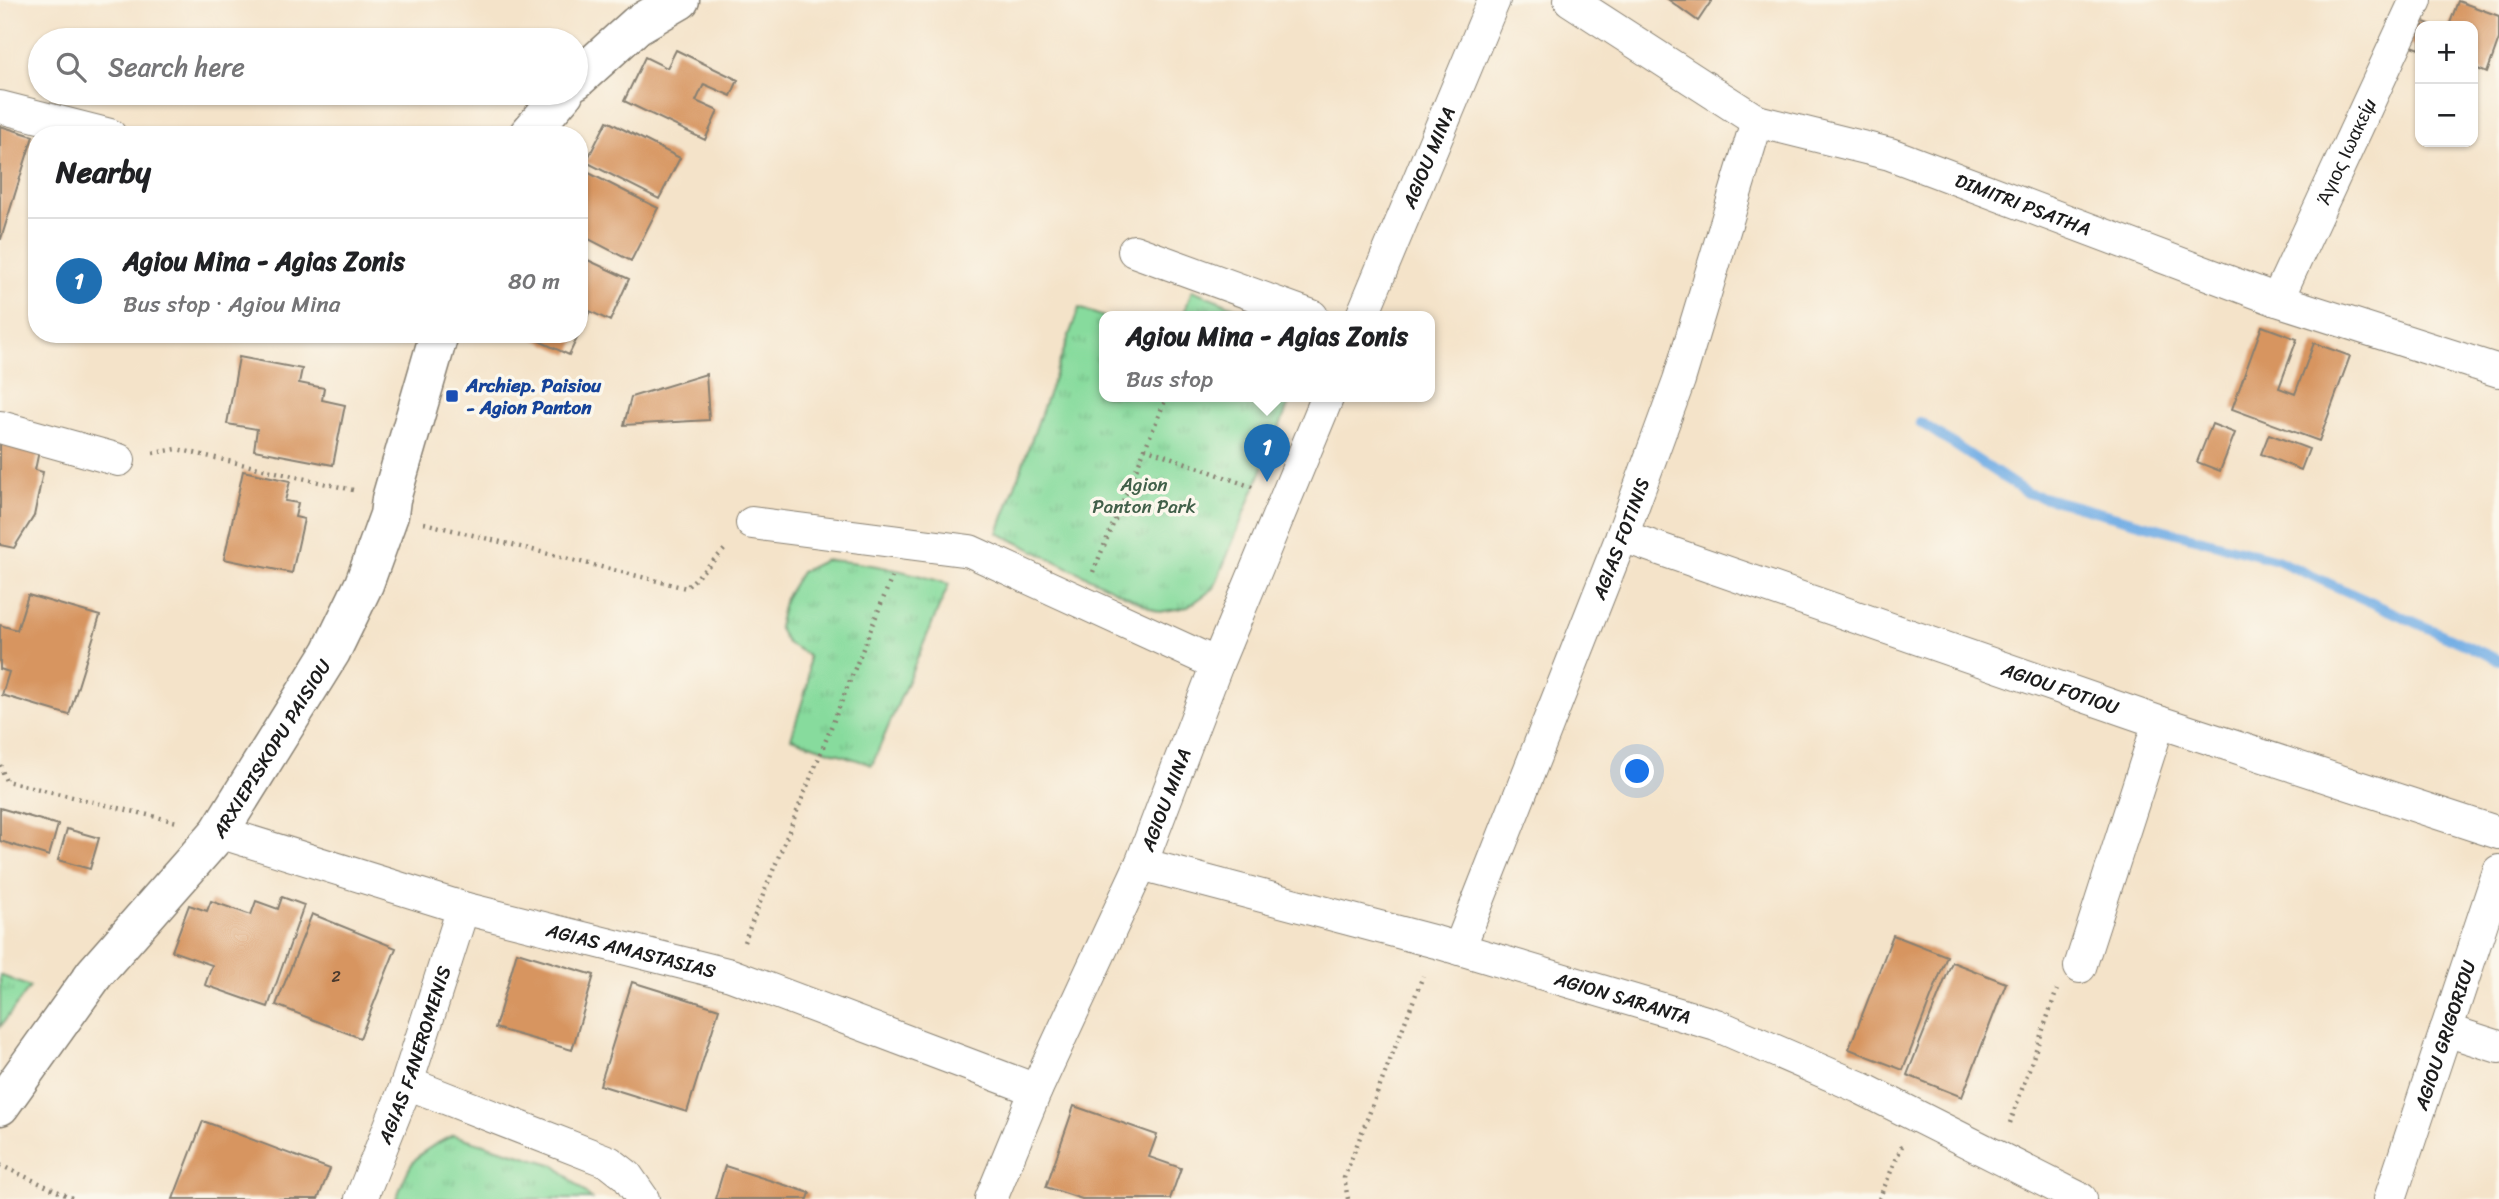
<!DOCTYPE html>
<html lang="en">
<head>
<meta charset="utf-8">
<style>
	body { margin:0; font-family:Sriracha,sans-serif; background:#f2f2f2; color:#202124 }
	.controls { position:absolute; right:21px; top:21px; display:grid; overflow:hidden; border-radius:14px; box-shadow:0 2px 5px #0004 }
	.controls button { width:63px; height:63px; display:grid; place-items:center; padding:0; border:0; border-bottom:2px solid #e0e0e0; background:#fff; color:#202124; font:35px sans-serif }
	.you { position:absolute; left:1638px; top:772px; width:24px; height:24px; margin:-18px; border:5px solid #fff; border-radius:50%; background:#1a73e8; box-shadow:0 0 0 10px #1a73e833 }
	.badge { display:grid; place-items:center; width:46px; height:46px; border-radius:50%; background:#1f6fb2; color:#fff; font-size:23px; font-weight:700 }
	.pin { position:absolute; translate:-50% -58px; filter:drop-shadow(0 2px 4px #0008) }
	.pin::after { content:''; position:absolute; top:37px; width:24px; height:21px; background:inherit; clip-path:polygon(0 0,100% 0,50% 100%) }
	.popup { position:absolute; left:1099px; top:311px; width:336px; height:91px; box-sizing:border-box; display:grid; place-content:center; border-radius:14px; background:#fff; filter:drop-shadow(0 2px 5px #0005); font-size:23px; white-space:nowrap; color:#757577 }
	.popup b { font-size:26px; color:#202124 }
	.popup::after { content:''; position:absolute; left:50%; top:100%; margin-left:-14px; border:14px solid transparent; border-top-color:#fff }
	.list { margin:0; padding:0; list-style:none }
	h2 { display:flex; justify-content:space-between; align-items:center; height:91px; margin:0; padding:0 28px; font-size:30px }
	h2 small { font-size:23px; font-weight:400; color:#757577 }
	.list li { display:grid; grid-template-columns:46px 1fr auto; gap:21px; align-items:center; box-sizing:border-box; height:126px; padding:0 28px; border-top:2px solid #e0e0e0 }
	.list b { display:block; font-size:26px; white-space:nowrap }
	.list p { margin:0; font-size:23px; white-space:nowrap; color:#757577 }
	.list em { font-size:23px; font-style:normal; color:#757577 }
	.icon { flex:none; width:38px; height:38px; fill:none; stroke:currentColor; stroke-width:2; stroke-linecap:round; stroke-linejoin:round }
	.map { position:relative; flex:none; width:2499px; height:1199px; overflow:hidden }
	.search { position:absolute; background:#fff; box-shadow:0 2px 5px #0004; left:28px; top:28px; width:560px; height:77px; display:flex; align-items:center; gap:18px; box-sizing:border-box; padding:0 24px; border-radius:38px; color:#757577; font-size:26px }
	.panel { position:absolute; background:#fff; box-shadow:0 2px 5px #0004; left:28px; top:126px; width:560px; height:217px; border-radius:28px }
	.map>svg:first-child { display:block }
	.park { fill:url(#park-tufts); stroke:#527c5c; stroke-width:2 }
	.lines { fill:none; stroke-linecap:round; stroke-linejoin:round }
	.stream { stroke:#74afe5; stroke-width:10 }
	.building { fill:#d79560 }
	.street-casing { stroke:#888072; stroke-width:34 }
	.secondary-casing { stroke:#888072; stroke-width:41 }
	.path { stroke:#888072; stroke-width:4.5; stroke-dasharray:2 5; stroke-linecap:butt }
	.street { stroke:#fff; stroke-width:32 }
	.secondary { stroke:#fff; stroke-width:38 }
	.transit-dot { fill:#1a4fb4; stroke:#fbf7ec; stroke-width:2.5 }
	.labels { text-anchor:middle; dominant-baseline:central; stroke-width:7; stroke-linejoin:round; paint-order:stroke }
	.number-label { font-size:16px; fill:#4b3a2d }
	.street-label { font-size:19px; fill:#1c1c1c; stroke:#fbf7ec }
	.transit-label { font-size:19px; font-weight:bold; fill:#164399; stroke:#fbf7ec; text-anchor:start }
	.park-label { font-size:19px; fill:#415f49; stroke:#fbf7ec }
</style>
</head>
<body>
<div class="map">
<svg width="2499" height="1199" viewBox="0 0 2499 1199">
	<defs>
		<pattern id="park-tufts" width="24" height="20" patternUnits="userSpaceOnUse" patternTransform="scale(1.75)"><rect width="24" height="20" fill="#87db9d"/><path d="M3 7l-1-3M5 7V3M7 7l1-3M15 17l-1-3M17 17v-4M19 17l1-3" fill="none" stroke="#74bb87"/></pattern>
	</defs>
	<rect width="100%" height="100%" fill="#fbf7ec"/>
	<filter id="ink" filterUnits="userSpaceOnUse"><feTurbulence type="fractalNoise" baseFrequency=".0143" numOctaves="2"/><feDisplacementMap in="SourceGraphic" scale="14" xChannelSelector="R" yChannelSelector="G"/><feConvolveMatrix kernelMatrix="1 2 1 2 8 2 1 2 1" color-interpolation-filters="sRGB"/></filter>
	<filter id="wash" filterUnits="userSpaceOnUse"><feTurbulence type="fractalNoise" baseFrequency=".00686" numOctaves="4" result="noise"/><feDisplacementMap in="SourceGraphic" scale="28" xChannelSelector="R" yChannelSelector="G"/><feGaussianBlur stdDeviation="1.57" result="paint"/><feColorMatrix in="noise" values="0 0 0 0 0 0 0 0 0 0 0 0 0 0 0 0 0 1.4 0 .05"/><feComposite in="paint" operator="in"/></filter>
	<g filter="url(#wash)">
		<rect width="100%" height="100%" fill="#f4e3c9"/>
		<path class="park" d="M1192 290 1257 316H1183Z
			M1079 308 1104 317V396H1292L1214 588 1188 607 1159 612 998 533Z
			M825 560C868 562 907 571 949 584L872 765 791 738 808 683V655L787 643 778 627 785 598 801 572Z
			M0 975 30 987 0 1027Z
			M453 1135 555 1165 592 1199H396C413 1156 413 1156 453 1135Z"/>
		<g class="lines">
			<path class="stream" d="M1920 422 2027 493 2277 560 2499 660"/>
		</g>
		<g id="blocks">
			<path class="building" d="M1669 0H1712L1698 21Z
				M2458 1 2499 16V39L2487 73 2473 67V26H2449Z
				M2410 17 2435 26H2420V49L2401 42Z
				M676 50 738 80 731 96 704 84 696 101 718 111 705 140 624 101 645 57 667 68Z
				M607 121 680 158 659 199 586 162Z
				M0 126 33 136 1 239H0Z
				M581 169 658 208 631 261 579 234Z
				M579 256 629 279 610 321 590 311 579 333Z
				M2262 326 2297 339 2279 388 2295 394 2314 343 2350 356 2319 441 2232 409Z
				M524 334H579L569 355Z
				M239 357 302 369 299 383 324 388 322 400 345 405 333 465 254 450 257 429 227 424Z
				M706 374 709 420 624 425 631 397Z
				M2212 424 2235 433 2220 471 2197 462Z
				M2269 434 2309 449 2301 470 2261 454Z
				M0 443 39 451 35 470 43 472 34 516 14 548 0 545Z
				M243 471 290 481 285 501 298 503 295 517 304 519 292 573 224 559Z
				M28 595 100 616 69 715 2 695 9 672 0 669V625L17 630Z
				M0 808 58 825 49 856 0 841Z
				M67 829 99 838 90 869 58 860Z
				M282 897 304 905 268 1007 205 985 212 965 172 951 189 905 207 911 211 901 251 915 256 901 278 909Z
				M312 914 396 948 360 1038 276 1005Z
				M1893 935 1947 956 1903 1070 1849 1049Z
				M517 952 594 975 572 1050 495 1028Z
				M1952 962 2006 983 1962 1097 1907 1075Z
				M632 982 719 1009 687 1112 600 1085Z
				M1074 1106 1157 1135 1149 1157 1181 1168 1170 1199H1082L1046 1187Z
				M203 1121 330 1169 318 1199H173Z
				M725 1166 810 1193 808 1199H715Z"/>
		</g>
	</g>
	<g filter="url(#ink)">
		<use href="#blocks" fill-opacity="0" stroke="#888072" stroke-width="2"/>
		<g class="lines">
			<g class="street-casing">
				<g id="street">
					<path id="s1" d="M1570 0 1757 121 1890 154 2277 300 2499 371"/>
					<path d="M0 107 110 135"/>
					<path d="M1134 251 1312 316"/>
					<path id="s2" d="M2277 300 2416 0"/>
					<path id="s3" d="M1362 316 1494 0"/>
					<path d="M0 427 119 460"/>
					<path d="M752 523 970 551 1217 664"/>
					<path id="s4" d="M1622 536 2159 722 2499 833"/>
					<path id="s5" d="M219 832 463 908 731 975 1036 1090"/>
					<path id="s6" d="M1141 864 1436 942 1716 1025 1859 1087 2081 1199"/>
					<path id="s7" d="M1459 949 1622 536 1679 380 1757 121"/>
					<path d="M2080 967 2159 722"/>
					<path d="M2446 1030 2499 1047"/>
					<path d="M407 1083 609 1162 627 1176 643 1199"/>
					<path id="s8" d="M361 1199 407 1083 463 908"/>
					<path id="s9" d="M991 1199 1036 1090 1141 864 1217 664 1328 396"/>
					<path id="s10" d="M2390 1199 2499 871"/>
				</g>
			</g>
			<g class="secondary-casing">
				<g id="secondary">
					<path d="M576 80 637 25 680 0"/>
					<path d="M528 135 564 93"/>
					<path id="s11" d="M0 1106 95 973 219 832 331 652 364 584 389 515 391 499 439 334"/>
				</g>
			</g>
			<path class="path" d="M1145 448 1252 487
				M153 453 177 449 353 490
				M424 523 686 588 727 547
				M1093 572 1167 396
				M0 765 6 781 177 822
				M744 942 892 577
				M2010 1123 2057 990
				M0 1165 74 1199
				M1348 1199 1344 1178 1423 976
				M1879 1199 1902 1146"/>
			<use href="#street" class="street"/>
			<use href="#secondary" class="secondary"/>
		</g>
	</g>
	<rect class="transit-dot" x="445" y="389" width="14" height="14" rx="3.5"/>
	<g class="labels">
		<g class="number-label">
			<text x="336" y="976">2</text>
		</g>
		<g class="street-label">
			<text stroke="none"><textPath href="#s2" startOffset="164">Άγιος Ιωακείμ</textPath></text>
			<text stroke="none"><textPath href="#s3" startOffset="172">AGIOU MINA</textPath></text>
			<text stroke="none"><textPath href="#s1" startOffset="502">DIMITRI PSATHA</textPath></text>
			<text stroke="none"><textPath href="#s7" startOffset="441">AGIAS FOTINIS</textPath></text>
			<text stroke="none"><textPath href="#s4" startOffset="464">AGIOU FOTIOU</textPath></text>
			<text stroke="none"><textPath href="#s11" startOffset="450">ARXIEPISKOPU PAISIOU</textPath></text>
			<text stroke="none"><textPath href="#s9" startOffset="436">AGIOU MINA</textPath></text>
			<text stroke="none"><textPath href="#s5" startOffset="429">AGIAS AMASTASIAS</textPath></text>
			<text stroke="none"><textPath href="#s6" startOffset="500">AGION SARANTA</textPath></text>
			<text stroke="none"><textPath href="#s10" startOffset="173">AGIOU GRIGORIOU</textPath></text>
			<text stroke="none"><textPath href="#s8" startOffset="154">AGIAS FANEROMENIS</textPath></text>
		</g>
		<g class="transit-label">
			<text x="466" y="385">Archiep. Paisiou<tspan x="466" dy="22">- Agion Panton</tspan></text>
		</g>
		<g class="park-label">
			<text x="1144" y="484">Agion<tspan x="1144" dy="22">Panton Park</tspan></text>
		</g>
	</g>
</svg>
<div class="controls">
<button>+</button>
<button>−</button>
</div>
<div class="you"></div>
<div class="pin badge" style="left:1267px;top:482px">1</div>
<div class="popup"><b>Agiou Mina - Agias Zonis</b>Bus stop</div>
<div class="search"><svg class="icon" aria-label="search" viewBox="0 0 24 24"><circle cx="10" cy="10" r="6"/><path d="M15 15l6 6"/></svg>Search here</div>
<section class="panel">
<h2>Nearby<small></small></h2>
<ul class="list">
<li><span class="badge">1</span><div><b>Agiou Mina - Agias Zonis</b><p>Bus stop · Agiou Mina</p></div><em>80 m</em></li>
</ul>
</section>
</div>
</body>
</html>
